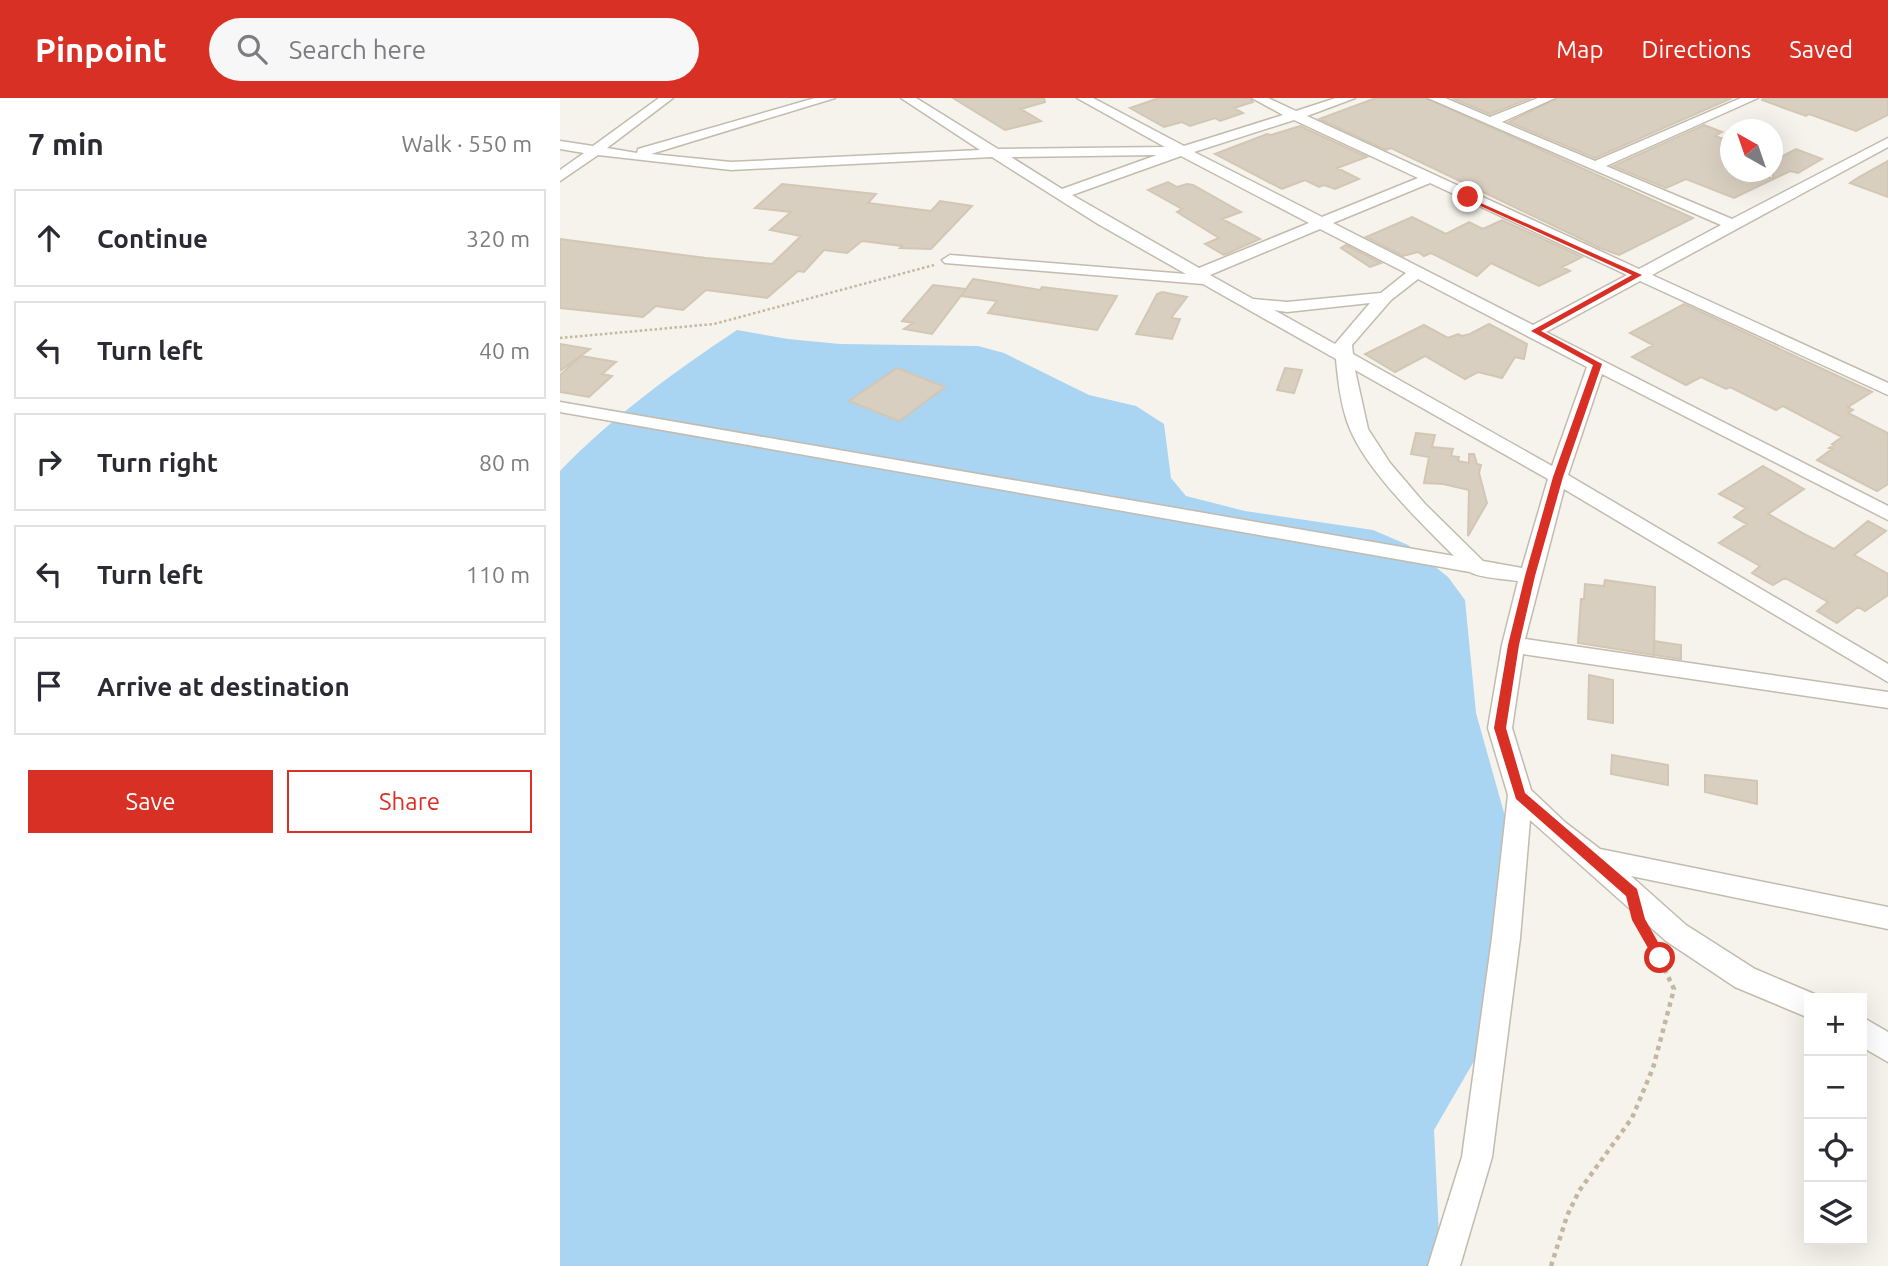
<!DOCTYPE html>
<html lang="en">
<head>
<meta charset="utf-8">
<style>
	body { margin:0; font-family:Ubuntu,sans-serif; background:#f7f7f7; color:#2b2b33 }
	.controls { position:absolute; right:21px; bottom:21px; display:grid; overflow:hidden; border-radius:0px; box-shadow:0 7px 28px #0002 }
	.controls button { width:63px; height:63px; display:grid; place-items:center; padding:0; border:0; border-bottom:2px solid #e1e1e2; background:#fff; color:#2b2b33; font:35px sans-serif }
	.compass { position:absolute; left:1160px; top:21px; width:63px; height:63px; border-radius:50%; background:#fff; box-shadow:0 7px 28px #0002; rotate:320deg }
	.stop { position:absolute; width:21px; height:21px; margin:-16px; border:5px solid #d93025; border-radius:50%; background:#fff }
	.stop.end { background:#d93025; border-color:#fff; box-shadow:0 2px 7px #0008 }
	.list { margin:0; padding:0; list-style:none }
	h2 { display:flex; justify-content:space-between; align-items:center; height:91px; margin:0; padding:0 28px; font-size:30px }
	h2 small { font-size:23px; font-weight:400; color:#7c7c81 }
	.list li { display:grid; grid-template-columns:46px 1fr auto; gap:21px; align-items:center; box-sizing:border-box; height:98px; margin:0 14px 14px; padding:0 14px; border:2px solid #e1e1e2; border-radius:0px }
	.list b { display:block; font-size:26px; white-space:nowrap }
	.list em { font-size:23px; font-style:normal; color:#7c7c81 }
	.actions { display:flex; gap:14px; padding:21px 28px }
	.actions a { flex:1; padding:16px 0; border:2px solid #d93025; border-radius:0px; text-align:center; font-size:24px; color:#d93025 }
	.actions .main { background:#d93025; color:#fff }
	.icon { flex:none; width:38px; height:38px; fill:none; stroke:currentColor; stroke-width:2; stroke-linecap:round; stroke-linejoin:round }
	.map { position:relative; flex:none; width:1328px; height:1168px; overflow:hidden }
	header { display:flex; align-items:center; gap:42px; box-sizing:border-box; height:98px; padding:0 35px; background:#d93025; color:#fff }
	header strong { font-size:33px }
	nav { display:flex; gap:38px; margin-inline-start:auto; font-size:24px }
	.search { width:490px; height:63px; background:#f7f7f7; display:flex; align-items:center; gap:18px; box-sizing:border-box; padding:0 24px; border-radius:38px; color:#7c7c81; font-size:26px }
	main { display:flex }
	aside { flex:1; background:#fff }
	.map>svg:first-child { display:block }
	.water { fill:#a9d4f2 }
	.building { fill:#d8cfc1; stroke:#d3c7b4; stroke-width:2 }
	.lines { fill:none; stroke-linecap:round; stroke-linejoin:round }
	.street-casing { stroke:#c2bbae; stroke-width:3 }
	.path-far1 { stroke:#c4b79f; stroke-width:2.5; stroke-dasharray:2.5 2.5; stroke-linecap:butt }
	.path { stroke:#c4b79f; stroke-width:4.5; stroke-dasharray:4.5 4.5; stroke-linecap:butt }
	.street { fill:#fff; fill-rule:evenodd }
	.route { fill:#d93025 }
</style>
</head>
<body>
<header>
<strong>Pinpoint</strong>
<div class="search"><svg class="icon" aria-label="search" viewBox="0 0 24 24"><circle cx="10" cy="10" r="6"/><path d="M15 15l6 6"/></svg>Search here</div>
<nav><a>Map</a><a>Directions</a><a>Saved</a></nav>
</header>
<main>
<aside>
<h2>7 min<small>Walk · 550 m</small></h2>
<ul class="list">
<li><svg class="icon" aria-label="ahead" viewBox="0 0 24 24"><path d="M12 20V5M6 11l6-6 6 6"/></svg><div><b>Continue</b></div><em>320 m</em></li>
<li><svg class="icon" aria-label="left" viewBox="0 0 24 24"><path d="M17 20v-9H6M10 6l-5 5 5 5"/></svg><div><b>Turn left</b></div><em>40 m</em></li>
<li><svg class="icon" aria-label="right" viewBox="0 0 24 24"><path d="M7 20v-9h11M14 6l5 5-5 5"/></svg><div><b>Turn right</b></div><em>80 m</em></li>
<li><svg class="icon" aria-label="left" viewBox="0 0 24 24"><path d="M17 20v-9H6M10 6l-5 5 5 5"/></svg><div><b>Turn left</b></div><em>110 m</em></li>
<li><svg class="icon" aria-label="arrive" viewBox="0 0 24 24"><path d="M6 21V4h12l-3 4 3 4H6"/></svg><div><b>Arrive at destination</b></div></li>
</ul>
<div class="actions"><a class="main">Save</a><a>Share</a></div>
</aside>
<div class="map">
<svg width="1328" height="1168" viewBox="0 0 1328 1168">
	<rect width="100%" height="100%" fill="#f6f3ec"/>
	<path class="water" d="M177 232 228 241 280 246 418 248 444 255 529 297 576 308 604 326 611 380 626 398 685 413 813 432 848 447 888 479 905 502 916 615 948 729 917 958 874 1032 880 1158 873 1168H0V373C53 318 114 274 177 232Z"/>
	<path class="building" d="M393 0H484L485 4 461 11 481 23 445 32Z
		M599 0H690L693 4 674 10 683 15 660 23 655 20 630 28 622 24 604 29 570 10Z
		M816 0H866L1133 120 1059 157 1040 150 831 50 826 52 759 21Z
		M892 0H971L930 16Z
		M997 0H1172L1035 60 949 24Z
		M1203 0H1328V17L1296 33 1249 16 1246 18 1202 2Z
		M1144 27 1162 34 1155 38 1169 43 1161 47 1171 50V74H1194L1213 81V63L1236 51 1262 61 1238 75 1230 73 1174 100 1126 81 1106 90 1053 68Z
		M740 28 807 59 777 70 799 81 775 91 764 87 759 89 745 82 722 91 655 56 707 36 711 37Z
		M1328 63V99L1290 85 1299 79Z
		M608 84 617 89 627 86 633 87 681 114 662 121 700 141 664 157 645 146 659 140 617 114 622 111 588 92Z
		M222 86 316 96 308 105 371 113 380 103 412 108 371 151 340 150 342 148 302 143 287 155 264 152 244 174 238 173 207 200 146 192 123 212 96 208 83 219 0 210V141L146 160 212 166 241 138 210 132 231 114 195 110Z
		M852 119 886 136 909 124 923 131 942 122 1022 159 1002 169 1010 173 979 188 931 165 917 178 871 155 864 158 858 154 843 158 806 139Z
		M786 147 821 165 810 169 781 150Z
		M413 181 480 192 482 189 557 198 537 232 428 215 437 203 401 198Z
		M373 187 406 191 372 236 344 231 353 225 342 223Z
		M602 194 627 199 611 220 620 221 612 241 576 236 597 196Z
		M1124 206 1312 294 1288 309 1293 312 1288 315 1328 335V386L1317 393 1257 362 1272 351 1269 350 1274 347 1272 346 1282 339 1223 308 1216 312 1170 289 1166 291 1141 279 1126 287 1072 259 1093 247 1070 235Z
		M929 226 967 246 964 261 955 259 942 280 918 274 905 281 865 258 835 274 805 256 864 227 888 240 898 236 902 238 910 236Z
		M0 246 30 251 0 273Z
		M21 258 56 264 42 276 52 278 29 299 0 294V277Z
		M337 270 385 289 339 323 289 303Z
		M725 270 742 272 734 295 717 292Z
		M856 335 875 337 872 349 893 351 891 358 899 359 898 363 909 365V356H914L917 366 921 367 919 375 927 405 908 438 909 392 883 386 864 385 869 359 851 356Z
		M1203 368 1244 391 1208 416 1246 437 1274 451 1308 423 1326 433 1294 457 1328 476V497L1305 513 1298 509 1277 525 1257 513 1268 504 1225 480 1213 487 1192 475 1200 468 1159 445 1187 426 1174 419 1186 410 1159 396Z
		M1045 482 1095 489 1094 557 1018 545 1021 501H1024L1025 486 1044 488Z
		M1094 543 1121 547V561L1094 557Z
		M1029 577 1053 582V625L1028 621Z
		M1052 657 1108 667V687L1051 676Z
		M1145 677 1197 683V706L1145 694Z"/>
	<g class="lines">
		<g class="street-casing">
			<path id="street" d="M99 0H113L47 50 77 55 78 51 255 0H275L91 56 171 64 420 52 341 0H356L438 51 605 49 517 0H533L624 48 723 17 692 0H708L736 13 776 0H795L747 18 1079 171 1161 127 868 0H885L930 19 978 0H995L942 24 1035 63 1181 0H1198L1046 68 1172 121 1328 40V49L1092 177 1328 285V297L1080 183 986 234 1328 408V422L1042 276 1008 377 1328 566V584L1004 391 965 541 1328 594V610L963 556 952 630 971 692 1006 725 1040 751 1328 809V831L1071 778 1126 827 1195 871 1259 898 1260 900H1249V920L1175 889 1106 843 970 722 960 840 932 1059 900 1168H868L902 1059 932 840 948 697 928 630 942 547 958 483C945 481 920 480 910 474L0 314V304L894 458C861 425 808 374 790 331 781 310 778 283 776 261L643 186 385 165 382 162 390 157 626 176 538 126 432 59 171 72 38 57 0 83V72L24 55 0 51V43L33 48ZM734 22 858 80 762 119 634 54ZM597 57 502 91 451 59ZM621 58 749 125 639 170 512 97ZM870 85 1067 177 973 227 773 125ZM760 131 846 175 821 195 727 204 693 201 650 177ZM858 181 1027 269 992 368 793 256 792 247 831 202ZM810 205 775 246 714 212 727 214ZM795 272 988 381 962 470 923 463 865 406 830 365 808 331Z
				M1302 919 1328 934V964L1302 949Z"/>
		</g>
		<path class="path-far1" d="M0 240 154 226 374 167"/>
		<path class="path" d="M991 1168 1007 1118 1019 1093 1072 1020 1093 970 1114 891 1092 845"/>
		<use href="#street" class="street"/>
	</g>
	<path class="route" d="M905 98 1082 177 981 233 1042 266 1003 379 975 478 959 547 946 630 965 695 1077 791 1085 821 1107 860 1100 866 1096 864 1072 822 1066 798 956 701 934 630 948 547 965 478 993 379 1033 267 971 233 1072 177 905 101Z"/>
</svg>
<div class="controls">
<button>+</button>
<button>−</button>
<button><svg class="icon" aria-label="locate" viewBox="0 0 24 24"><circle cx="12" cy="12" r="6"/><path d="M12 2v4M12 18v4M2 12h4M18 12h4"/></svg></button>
<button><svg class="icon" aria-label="layers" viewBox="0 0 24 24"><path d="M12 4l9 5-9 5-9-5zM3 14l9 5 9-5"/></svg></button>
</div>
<svg class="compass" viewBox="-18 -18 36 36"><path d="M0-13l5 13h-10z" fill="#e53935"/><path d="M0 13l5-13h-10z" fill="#7c7c81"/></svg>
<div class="stop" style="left:1100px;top:860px"></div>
<div class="stop end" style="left:908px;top:99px"></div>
</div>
</main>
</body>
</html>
